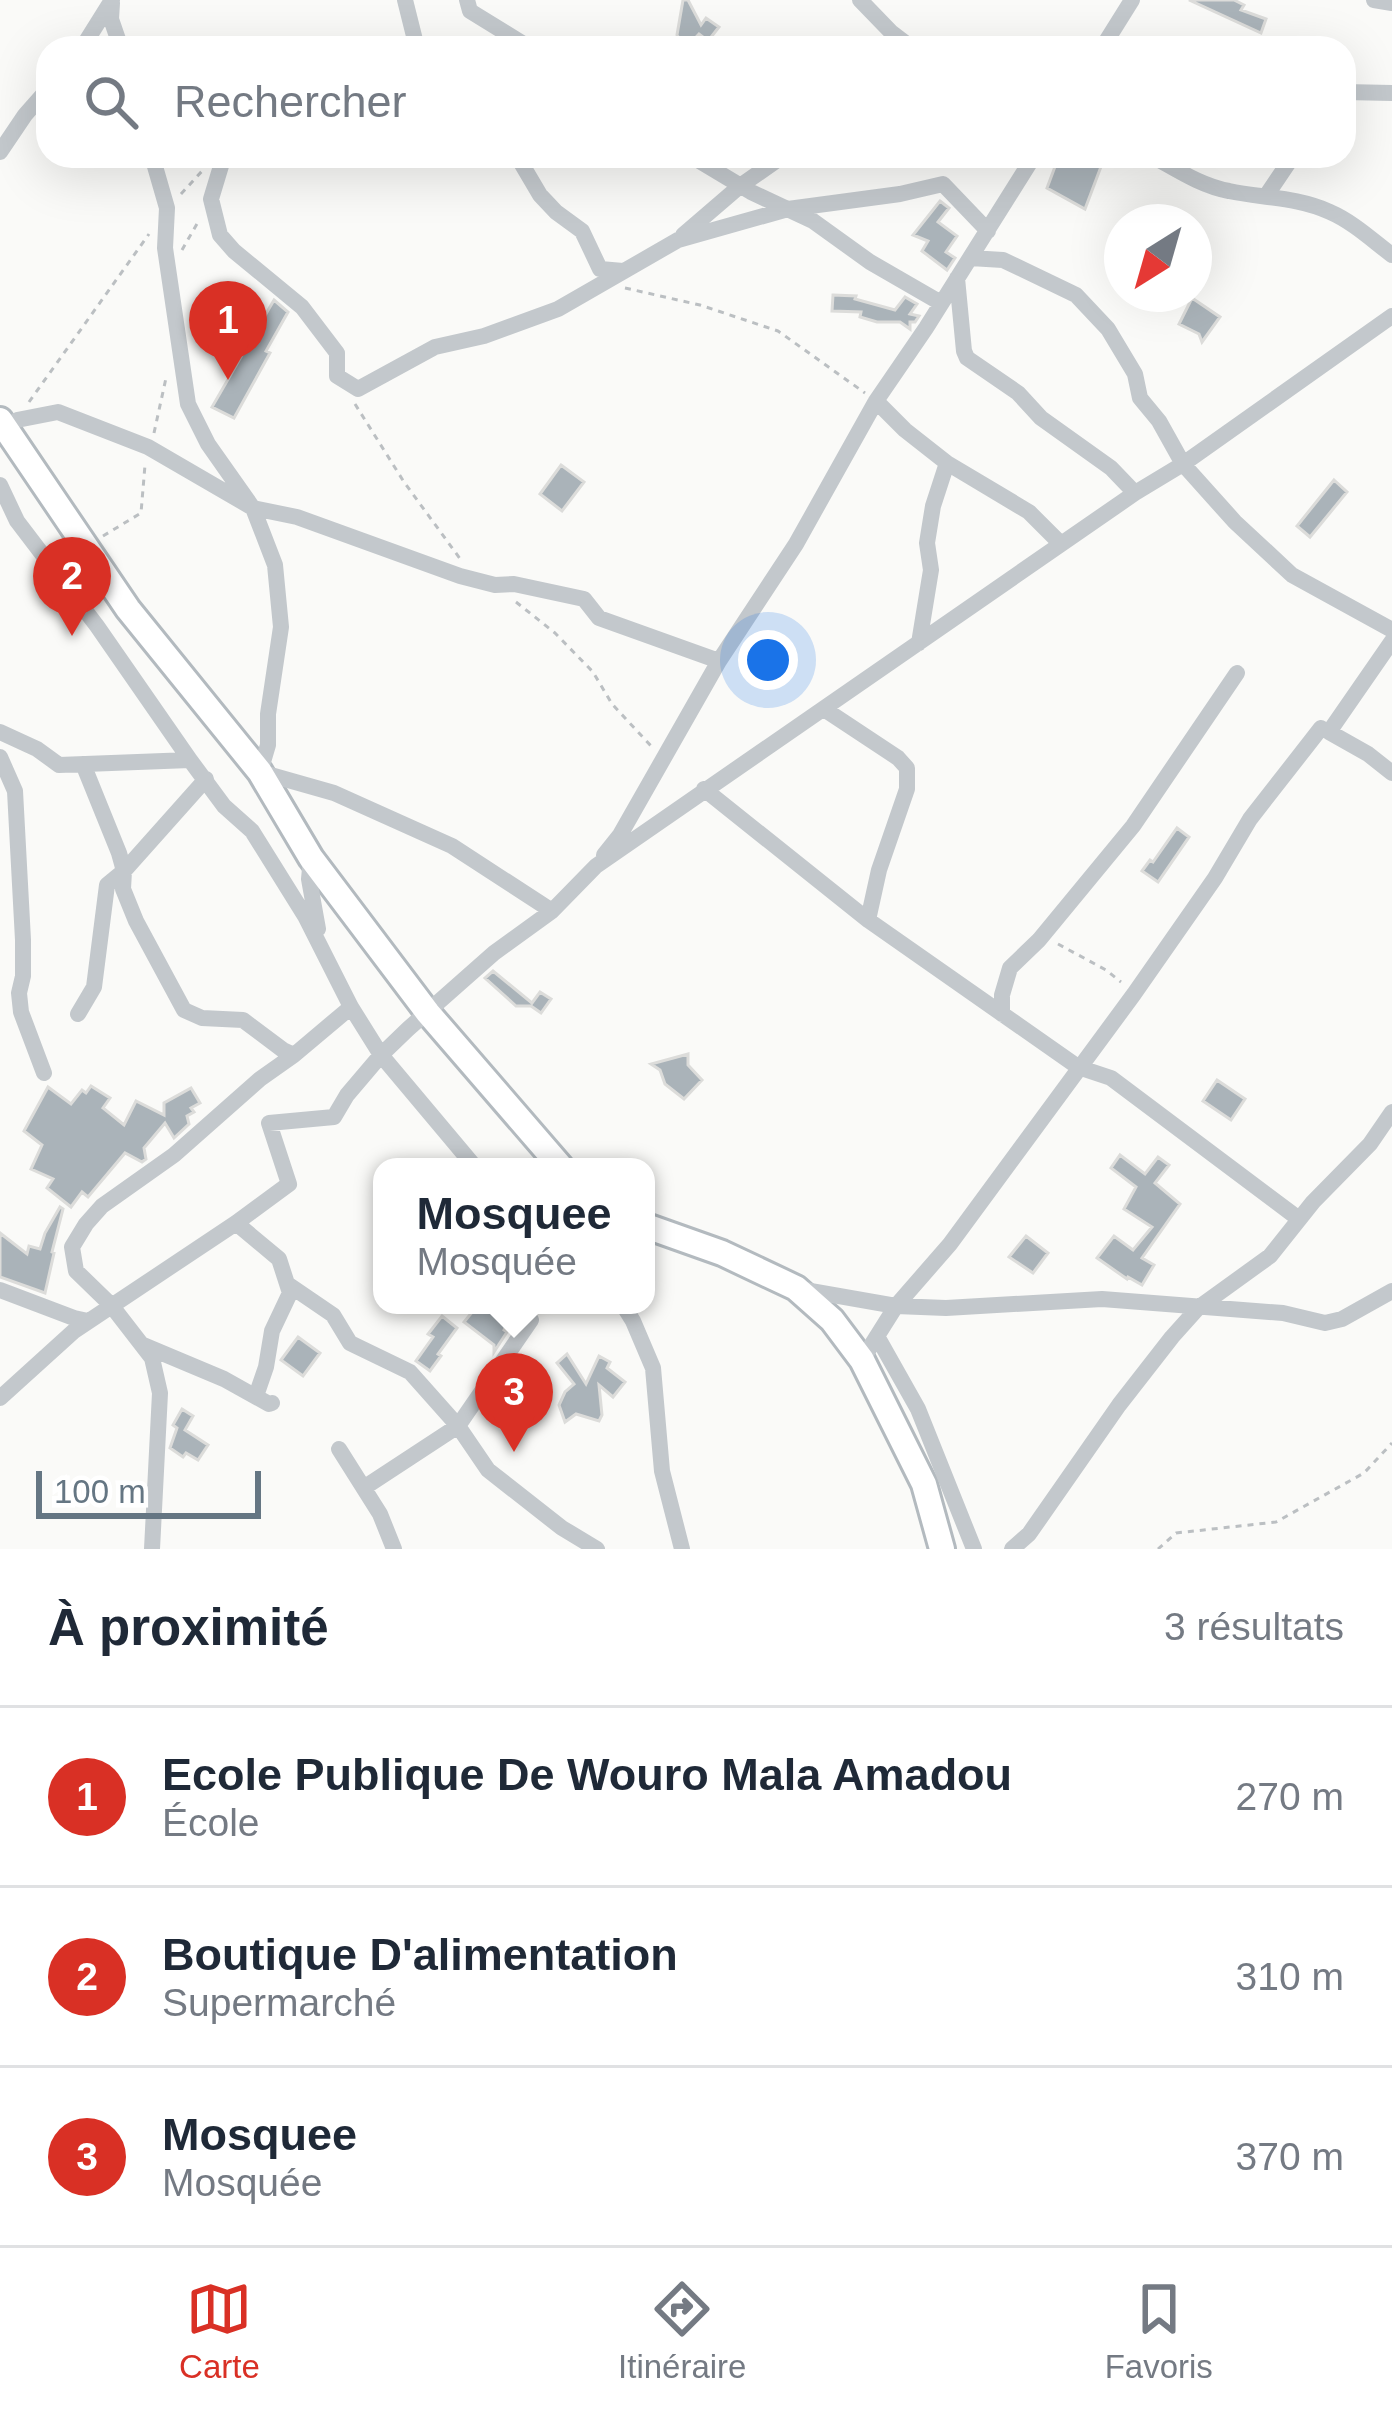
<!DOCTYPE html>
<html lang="fr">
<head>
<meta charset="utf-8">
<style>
	body { margin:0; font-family:Arial,sans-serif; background:#f6f6f7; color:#1f2937 }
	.compass { position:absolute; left:1104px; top:204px; width:108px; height:108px; border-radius:50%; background:#fff; box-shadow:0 12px 48px #0002; rotate:217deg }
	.scale { position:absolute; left:36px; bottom:30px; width:225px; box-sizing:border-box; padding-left:12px; border:6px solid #657683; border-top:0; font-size:33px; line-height:42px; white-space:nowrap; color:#657683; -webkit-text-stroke:9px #fff; paint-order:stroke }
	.you { position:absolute; left:768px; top:660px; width:42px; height:42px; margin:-30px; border:9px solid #fff; border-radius:50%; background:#1a73e8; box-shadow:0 0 0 18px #1a73e833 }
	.badge { display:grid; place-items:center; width:78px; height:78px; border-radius:50%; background:#d93025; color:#fff; font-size:39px; font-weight:700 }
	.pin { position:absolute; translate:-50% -99px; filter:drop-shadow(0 3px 6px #0008) }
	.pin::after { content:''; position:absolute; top:63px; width:42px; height:36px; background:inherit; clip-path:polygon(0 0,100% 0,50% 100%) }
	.popup { position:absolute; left:373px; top:1158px; width:282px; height:156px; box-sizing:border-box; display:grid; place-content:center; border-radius:24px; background:#fff; filter:drop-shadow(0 3px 9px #0005); font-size:39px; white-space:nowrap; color:#747a83 }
	.popup b { font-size:45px; color:#1f2937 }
	.popup::after { content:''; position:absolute; left:50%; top:100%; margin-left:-24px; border:24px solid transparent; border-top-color:#fff }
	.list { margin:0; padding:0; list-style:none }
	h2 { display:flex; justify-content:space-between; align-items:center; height:156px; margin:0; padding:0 48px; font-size:51px }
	h2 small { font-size:39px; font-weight:400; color:#747a83 }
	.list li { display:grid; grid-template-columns:78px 1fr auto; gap:36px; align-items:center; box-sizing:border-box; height:180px; padding:0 48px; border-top:3px solid #e0e1e3 }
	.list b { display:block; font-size:45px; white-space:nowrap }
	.list p { margin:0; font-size:39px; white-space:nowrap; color:#747a83 }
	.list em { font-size:39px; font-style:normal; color:#747a83 }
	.icon { flex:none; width:66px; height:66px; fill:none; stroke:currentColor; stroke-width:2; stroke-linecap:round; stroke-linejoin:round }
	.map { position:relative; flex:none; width:1392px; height:1549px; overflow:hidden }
	.search { position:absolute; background:#fff; box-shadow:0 12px 48px #0002; left:36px; right:36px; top:36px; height:132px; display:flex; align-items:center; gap:30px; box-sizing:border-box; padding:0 42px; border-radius:36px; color:#747a83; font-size:45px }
	.sheet { height:696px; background:#fff }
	nav { display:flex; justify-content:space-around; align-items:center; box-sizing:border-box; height:168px; border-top:3px solid #e0e1e3; background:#fff; font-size:33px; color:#747a83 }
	nav a { display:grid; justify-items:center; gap:6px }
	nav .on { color:#d93025 }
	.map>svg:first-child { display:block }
	.building { fill:#aab3b9; stroke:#dcdcda; stroke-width:3 }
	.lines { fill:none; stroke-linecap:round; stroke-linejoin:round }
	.secondary-casing { stroke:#b3babf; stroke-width:30 }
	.path { stroke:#bbbfc2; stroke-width:3; stroke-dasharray:6 6; stroke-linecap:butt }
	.minor { stroke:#c3c8cc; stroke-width:16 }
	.secondary { stroke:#fff; stroke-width:24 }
</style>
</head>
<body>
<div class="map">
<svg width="1392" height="1549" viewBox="0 0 1392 1549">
	<rect width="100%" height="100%" fill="#fafaf8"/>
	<path class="building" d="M683 0H688L701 25 706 18 719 27 708 41 699 34 686 48 677 35Z
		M1189 0H1234L1244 5 1241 10 1266 19 1261 33Z
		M1059 156H1105L1085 209 1047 188Z
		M940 201 949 208 938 222 957 236 946 252 955 258 947 270 922 251 928 241 913 235Z
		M833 295 856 296 855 299 895 310 905 297 917 304 910 314 919 316 915 322H910V329L900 322H877L860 317 861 312 832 311Z
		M1192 298 1220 317 1202 342 1199 334 1179 324Z
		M274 300 288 312 266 351 270 353 234 418 212 407Z
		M561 465 584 482 562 511 540 494Z
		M1334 480 1347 492 1310 537 1297 526Z
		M1177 828 1189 837 1158 882 1142 871 1150 860 1153 862Z
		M493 971 532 1003 540 992 551 999 541 1013 531 1006H516L485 978Z
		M688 1054V1065L702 1080 684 1099 665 1084 660 1070 651 1064Z
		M1217 1080 1245 1099 1231 1120 1203 1101Z
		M91 1086 110 1098 103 1108 124 1125 136 1101 164 1115V1103L191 1088 200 1103 191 1108 194 1112 187 1116 189 1124 174 1138 165 1123 144 1148 146 1159 142 1162 125 1153 88 1197 82 1192 71 1207 47 1188 53 1179 31 1169 42 1145 24 1131 48 1087 71 1104 82 1090 86 1093Z
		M1120 1155 1145 1174 1158 1157 1169 1165 1155 1183 1180 1204 1142 1258 1154 1265 1142 1285 1128 1277 1127 1279 1097 1258 1114 1236 1133 1250 1152 1227 1124 1209 1136 1187 1111 1168Z
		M60 1207 63 1209 52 1252 54 1253 45 1293 0 1277V1233L27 1254 29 1246 40 1249 45 1233Z
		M1026 1236 1048 1253 1033 1273 1009 1257Z
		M478 1305H517L504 1330 507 1332 494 1352V1345L464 1322Z
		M442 1316 457 1328 438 1354 441 1356 430 1371 416 1361 433 1337 428 1334Z
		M298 1337 320 1353 303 1376 281 1360Z
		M567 1354 586 1384 599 1356 610 1362 607 1368 625 1382 613 1397 599 1385 602 1415 599 1421 576 1414 565 1422 559 1405 565 1392 574 1384 557 1363Z
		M182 1409 193 1416 185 1430 208 1445 198 1460 186 1453 183 1457 170 1448 177 1428 173 1425Z"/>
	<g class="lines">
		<g class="secondary-casing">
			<path id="secondary" d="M0 420 128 609 260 772 311 858 428 1013 561 1167
				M646 1226 722 1253 796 1288 832 1320 862 1360 924 1484 942 1549"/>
		</g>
		<path class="path" d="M181 194 203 170
			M182 250 198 222
			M625 288 700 305 778 331 865 393
			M29 402 149 234
			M355 404 404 482 461 560
			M154 433 166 378
			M103 536 141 513 145 465
			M516 602 555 633 593 672 612 704 652 747
			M1058 944 1106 970 1121 982
			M1158 1549 1176 1533 1276 1522 1364 1473 1392 1443"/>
		<path class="minor" d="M405 0 417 48
			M467 0 470 11 530 48
			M860 0 891 32 912 48
			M1374 0 1392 3
			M112 3 111 19 121 48
			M82 48 112 0
			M1102 48 1132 0
			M1344 92 1392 93
			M0 152 25 115 48 89
			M152 156 167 208 165 248 188 404 208 444 253 508 275 565 281 627 268 714V745L260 772 334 793 452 846 552 911
			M224 156 211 199 220 235 234 251 302 307 337 353V376L358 389 435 347 484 336 558 309 678 240 788 209 900 194 943 184 988 231
			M517 156 540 195 556 212 582 231 600 269 623 271
			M691 156 751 192 813 221 870 262 941 303
			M1152 156C1176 169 1201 186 1229 191 1263 198 1297 197 1330 212 1353 222 1372 240 1392 255
			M1266 196 1293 156
			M683 235 740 186 783 156
			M970 258 1003 260 1076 295 1108 329 1135 374 1140 398 1159 421 1183 464 1235 522 1292 575 1392 630
			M957 278 964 351 967 358 1018 393 1041 418 1111 468 1135 493
			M876 401 905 430 947 463 933 506 927 543 931 570 919 643
			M17 420 58 412 148 447 253 508 297 517 460 576 495 585 514 584 584 599 599 618 719 661
			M947 463 1029 512 1061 544
			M0 485 17 521 97 626 190 760
			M1392 641 1329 732 1368 754 1392 773
			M824 709 898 758 907 768V789L879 870 868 920
			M0 732 37 749 59 765 190 760 224 806 252 831 305 916 351 1007 381 1055 475 1167
			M0 757 15 791 23 940V976L19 993 21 1012 44 1073
			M83 764 119 853 124 871 123 889 136 921 184 1010 202 1018 243 1020 283 1050 294 1055 351 1007
			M704 789 868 920 1078 1067 1111 1078 1299 1219
			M604 855 620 835 719 661 796 544 876 401 926 328 1034 156
			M311 858 309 879 318 929
			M78 1014 94 987 107 885 124 871 206 779
			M1002 1014V995L1010 968 1039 940 1133 826 1237 673
			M236 1223 279 1259 290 1293 272 1331 266 1367 256 1396
			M289 1285 333 1315 350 1343 410 1372 458 1426 488 1470 562 1528 597 1549
			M799 1289 896 1306 946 1308 1102 1299 1283 1313 1325 1323 1342 1319 1392 1291
			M0 1290 74 1318 88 1321
			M623 1305 633 1321 653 1368 662 1471 682 1549
			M878 1338 918 1409 974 1549
			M143 1345 224 1379 269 1404 272 1403
			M862 1360 896 1306 950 1244 1134 994 1215 878 1250 819 1321 728
			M0 1398 74 1331 236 1223 289 1184 269 1123 334 1117 347 1095 381 1055 408 1029 494 953 552 911 596 866 1135 493 1183 464 1392 316
			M339 1449 380 1514 394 1549
			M365 1487 458 1426 531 1320
			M152 1549 160 1393 152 1358 111 1305 76 1271 72 1247 86 1224 102 1206 174 1155 260 1079 294 1055
			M1012 1549 1029 1534 1119 1405 1172 1337 1198 1308 1270 1256 1313 1202 1370 1144 1392 1112"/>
		<use href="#secondary" class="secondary"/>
	</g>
</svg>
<svg class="compass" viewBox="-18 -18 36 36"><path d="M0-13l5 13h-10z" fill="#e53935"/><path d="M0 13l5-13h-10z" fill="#747a83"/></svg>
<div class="scale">100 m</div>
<div class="you"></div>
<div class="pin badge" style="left:228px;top:380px">1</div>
<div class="pin badge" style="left:72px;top:636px">2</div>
<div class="pin badge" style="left:514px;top:1452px">3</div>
<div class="popup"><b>Mosquee</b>Mosquée</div>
<div class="search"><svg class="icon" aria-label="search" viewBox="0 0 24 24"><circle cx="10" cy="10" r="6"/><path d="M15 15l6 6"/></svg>Rechercher</div>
</div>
<section class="sheet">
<h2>À proximité<small>3 résultats</small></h2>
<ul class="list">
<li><span class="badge">1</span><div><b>Ecole Publique De Wouro Mala Amadou</b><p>École</p></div><em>270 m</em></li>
<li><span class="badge">2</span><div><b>Boutique D'alimentation</b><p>Supermarché</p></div><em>310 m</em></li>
<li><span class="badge">3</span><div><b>Mosquee</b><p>Mosquée</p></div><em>370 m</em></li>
</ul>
</section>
<nav>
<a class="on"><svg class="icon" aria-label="map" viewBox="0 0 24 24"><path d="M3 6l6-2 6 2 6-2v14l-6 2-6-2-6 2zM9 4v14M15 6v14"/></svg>Carte</a>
<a><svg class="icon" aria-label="directions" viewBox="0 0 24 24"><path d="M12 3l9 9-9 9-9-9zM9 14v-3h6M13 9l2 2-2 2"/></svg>Itinéraire</a>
<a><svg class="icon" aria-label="saved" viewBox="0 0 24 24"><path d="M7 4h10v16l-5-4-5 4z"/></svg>Favoris</a>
</nav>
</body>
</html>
